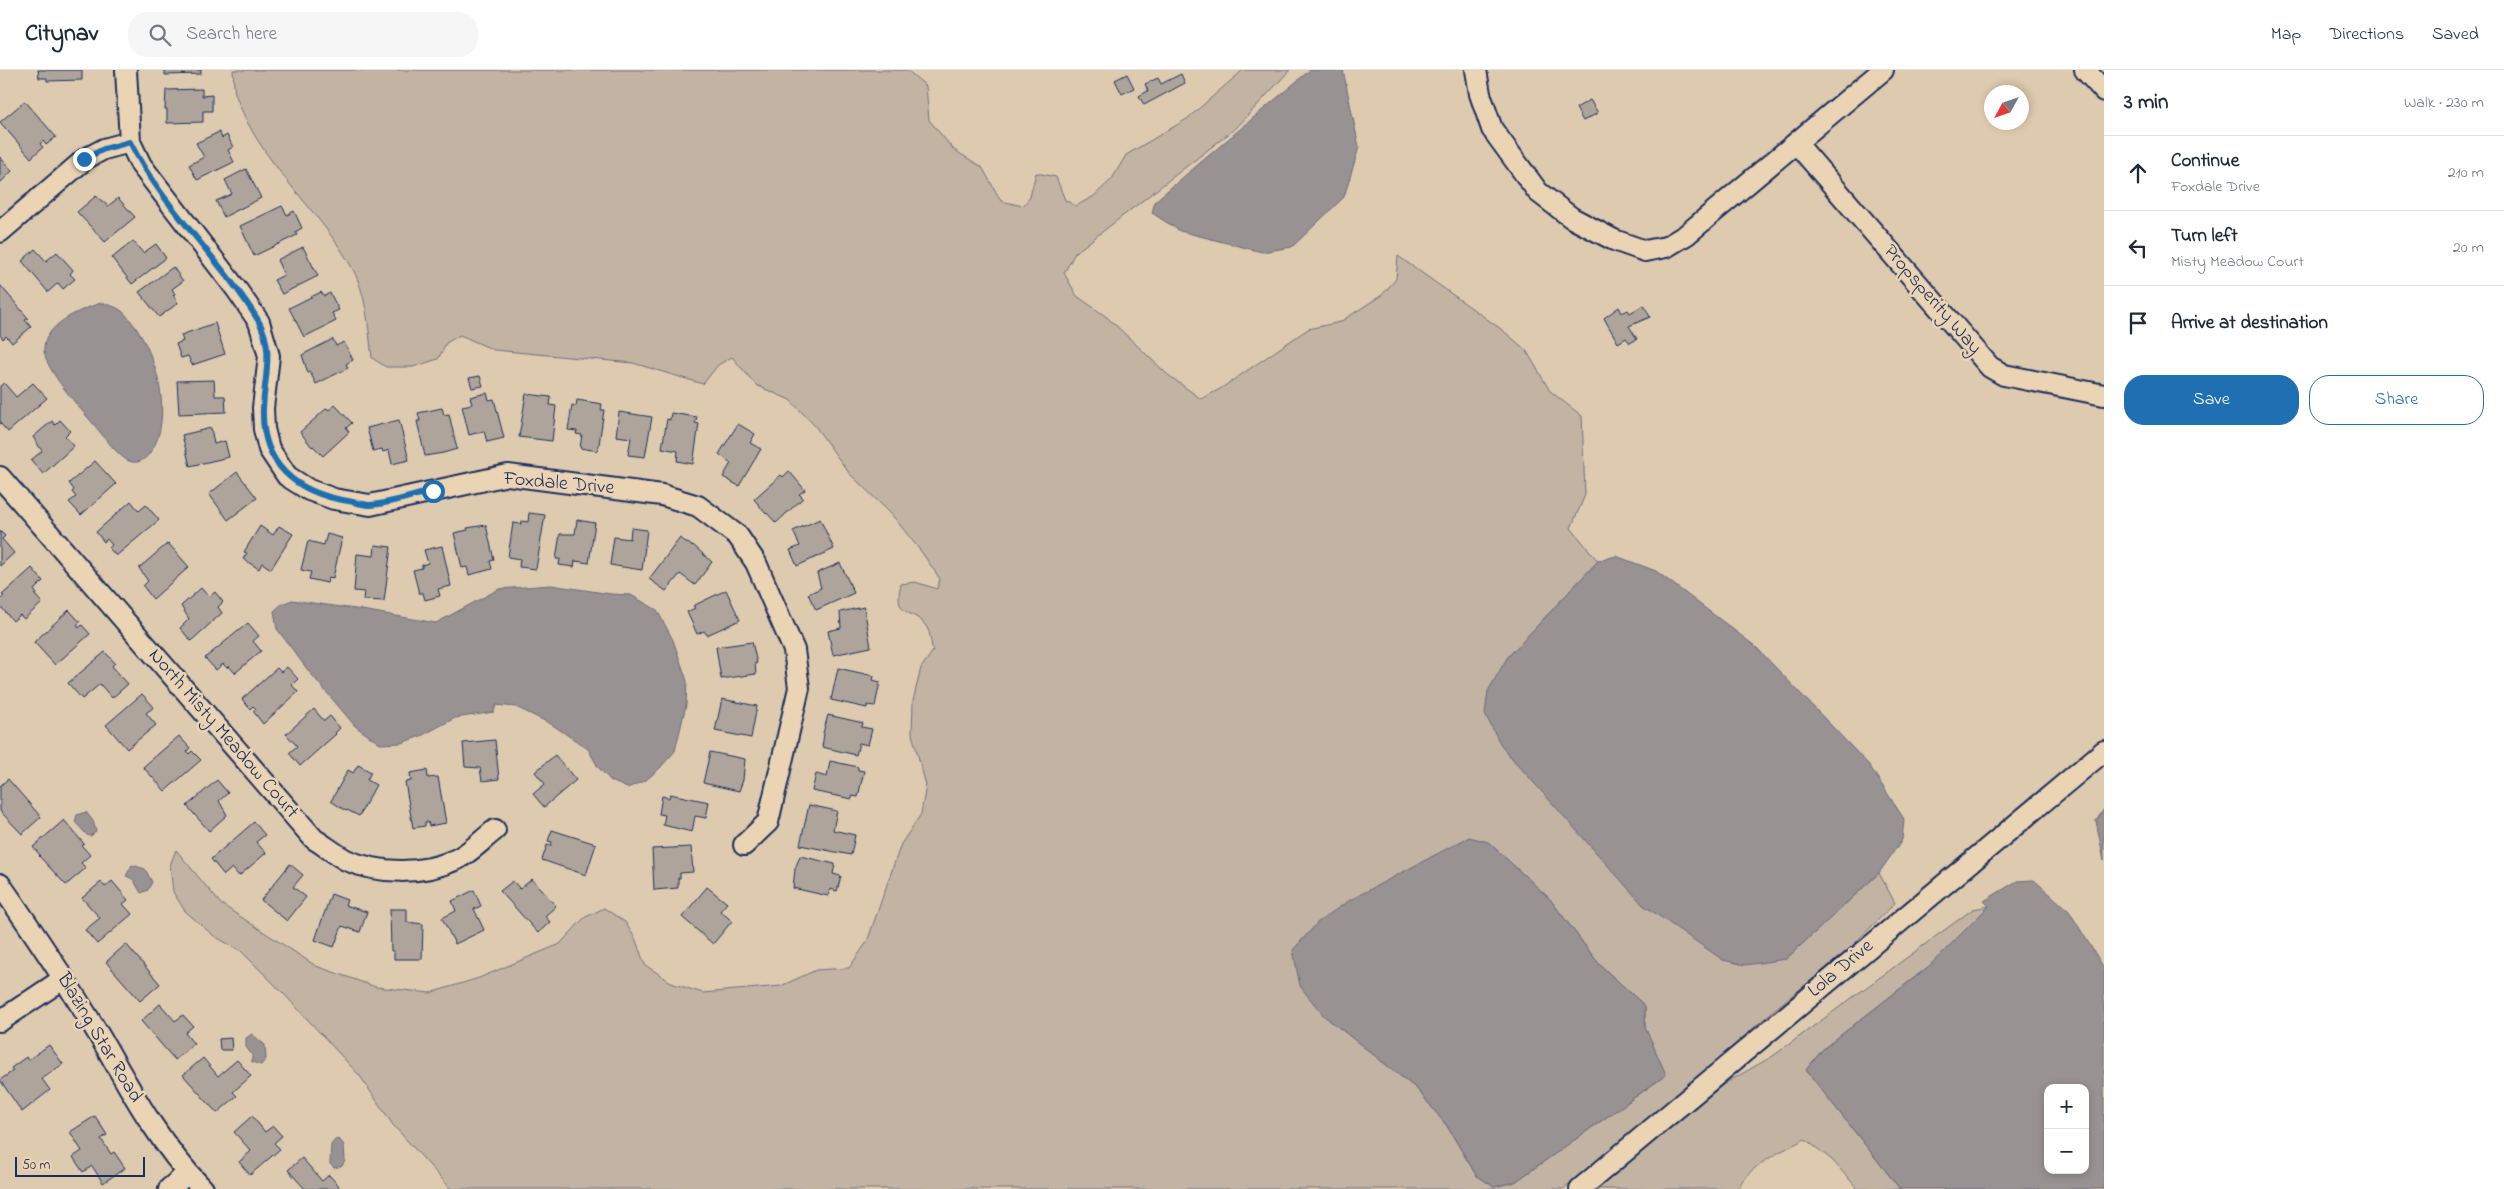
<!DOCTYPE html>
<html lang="en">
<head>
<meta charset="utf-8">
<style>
	body { margin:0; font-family:"Indie Flower",sans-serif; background:#f6f6f7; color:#1f2937 }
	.controls { position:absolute; right:15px; bottom:15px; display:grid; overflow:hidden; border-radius:10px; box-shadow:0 2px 8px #0003 }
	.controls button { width:45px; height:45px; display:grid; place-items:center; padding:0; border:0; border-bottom:1px solid #e0e1e3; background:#fff; color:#1f2937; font:25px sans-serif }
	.compass { position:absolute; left:1984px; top:15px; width:45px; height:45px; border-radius:50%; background:#fff; box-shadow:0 2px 8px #0003; rotate:230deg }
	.scale { position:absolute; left:15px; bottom:12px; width:130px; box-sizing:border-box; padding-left:5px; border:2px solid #1b2f5e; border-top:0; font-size:14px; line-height:18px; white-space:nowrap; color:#1b2f5e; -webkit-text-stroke:4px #ebd4b4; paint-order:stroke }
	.stop { position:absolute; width:15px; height:15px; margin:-11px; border:4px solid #1f6fb2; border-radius:50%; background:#fff }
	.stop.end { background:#1f6fb2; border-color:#fff; box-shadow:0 1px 5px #0008 }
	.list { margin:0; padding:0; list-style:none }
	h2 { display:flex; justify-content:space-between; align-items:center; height:65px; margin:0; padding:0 20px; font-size:21px }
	h2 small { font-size:16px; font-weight:400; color:#747a83 }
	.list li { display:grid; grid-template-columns:32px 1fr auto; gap:15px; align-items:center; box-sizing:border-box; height:75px; padding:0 20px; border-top:1px solid #e0e1e3 }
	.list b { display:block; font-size:19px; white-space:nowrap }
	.list p { margin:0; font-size:16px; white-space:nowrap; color:#747a83 }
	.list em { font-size:16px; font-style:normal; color:#747a83 }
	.actions { display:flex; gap:10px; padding:15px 20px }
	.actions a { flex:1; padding:11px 0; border:1px solid #1f6fb2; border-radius:20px; text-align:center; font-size:18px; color:#1f6fb2 }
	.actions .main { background:#1f6fb2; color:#fff }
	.icon { flex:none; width:28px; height:28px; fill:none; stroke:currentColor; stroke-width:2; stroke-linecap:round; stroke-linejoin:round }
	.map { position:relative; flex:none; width:2104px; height:1119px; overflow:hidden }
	header { display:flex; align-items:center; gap:30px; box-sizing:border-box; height:70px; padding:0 25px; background:#fff; border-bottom:1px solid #e0e1e3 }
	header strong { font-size:24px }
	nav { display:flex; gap:28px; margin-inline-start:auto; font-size:18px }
	.search { width:350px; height:45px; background:#f6f6f7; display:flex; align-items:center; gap:12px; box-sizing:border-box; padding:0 18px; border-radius:20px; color:#747a83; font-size:19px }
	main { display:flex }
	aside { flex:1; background:#fff }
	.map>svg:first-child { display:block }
	.green { fill:#c2b3a3; stroke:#6e7180; fill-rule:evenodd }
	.water { fill:#999292; stroke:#676a7d; fill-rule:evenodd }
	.building { fill:#aea49b; stroke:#1b2f5e }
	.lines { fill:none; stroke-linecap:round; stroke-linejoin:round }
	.minor-casing { stroke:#1b2f5e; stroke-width:24 }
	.minor { stroke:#ebd4b4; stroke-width:20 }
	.route { stroke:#1f6fb2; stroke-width:6 }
	.labels { text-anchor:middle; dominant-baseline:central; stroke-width:5; stroke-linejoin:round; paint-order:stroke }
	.street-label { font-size:20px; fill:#1b2f5e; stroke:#ebd4b4 }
</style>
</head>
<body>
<header>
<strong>Citynav</strong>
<div class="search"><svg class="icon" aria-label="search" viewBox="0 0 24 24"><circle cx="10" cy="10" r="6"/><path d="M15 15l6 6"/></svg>Search here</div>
<nav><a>Map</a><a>Directions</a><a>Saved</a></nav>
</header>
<main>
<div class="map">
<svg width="2104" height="1119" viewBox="0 0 2104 1119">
	<rect width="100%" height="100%" fill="#decaaf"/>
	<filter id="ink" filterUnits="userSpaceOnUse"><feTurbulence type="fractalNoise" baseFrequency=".02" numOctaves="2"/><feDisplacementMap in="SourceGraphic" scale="10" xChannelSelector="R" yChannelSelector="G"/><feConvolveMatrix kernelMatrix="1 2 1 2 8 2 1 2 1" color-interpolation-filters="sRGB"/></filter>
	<g filter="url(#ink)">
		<path class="green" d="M233 0H907L926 16 929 50 954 80 982 97 1001 131 1023 136 1030 127 1036 103 1056 107 1065 130 1076 136 1094 126 1112 109 1126 85 1187 49 1243 0H1290L1236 58 1075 183 1064 203 1077 226 1108 248 1167 304 1201 329 1220 319 1308 259 1340 252 1382 225 1396 209 1398 186 1501 259 1526 280 1550 321 1582 346 1585 425 1571 458 1598 491 1507 588 1502 677 1540 718 1786 889 1879 803 1895 833 1845 883 1775 939 1674 1028 1563 1119H451L393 1055 360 1006 284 924 241 881 214 866 185 841 173 822 170 795 176 780 221 834 316 896 376 917 430 923 479 908 560 874 584 848 604 838 625 852 635 868 645 895 674 914 703 923 781 916 816 900 849 898 867 872 901 774 921 744 926 715 912 664 913 631 921 598 933 581C931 575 931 568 929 562 919 536 891 552 901 514L915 512 937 519 940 509 923 484 892 445 849 403 815 356 790 330 756 315 732 287 718 295 703 314 633 293 494 280 460 265 446 273 438 289 413 297H386L372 288C368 256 367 224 351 196 317 136 260 94 236 26 233 19 234 8 233 0ZM1488 772 1549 828 1599 894 1645 936V957L1666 1005 1515 1112 1494 1117 1476 1105 1447 1056 1417 1019 1323 945Z
			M1990 836 1928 897 1823 979 1806 1000 1900 1119H1858L1832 1090 1805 1069C1784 1080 1747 1096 1738 1119H1594L1724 1014 1773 986 1973 839Z"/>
		<path class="water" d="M1310 0H1343L1359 77 1344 127 1292 177 1262 182 1180 161 1152 143 1155 131Z
			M101 233C107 234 117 237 122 241 152 270 170 328 158 367 154 379 144 397 129 391 118 387 99 360 90 350 77 335 46 300 44 281 42 255 81 239 101 233Z
			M1616 486 1656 501 1755 576 1869 695 1904 749 1902 770 1879 803 1786 889 1745 895 1723 890 1643 835 1502 677 1485 644 1488 621 1507 588 1598 491Z
			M551 515 611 524 631 525 657 540 673 570 687 611 686 635 675 681 660 698 645 711 627 718 611 711 598 697 588 679 551 654 516 637 496 635 494 642 455 648 421 666 401 673 380 674 355 656 307 599 277 559 274 541 282 534 292 530 362 540 436 553 499 519Z
			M2104 739V791L2096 751Z
			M86 742 93 751 96 761 91 766 87 765 75 752 77 745Z
			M1469 767 1488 772 1549 828 1599 894 1645 936V957L1666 1005 1515 1112 1494 1117 1476 1105 1447 1056 1417 1019 1323 945 1300 916 1293 880 1318 852 1350 830Z
			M132 795 145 799 152 812 148 820 141 823 133 809 126 806Z
			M2034 810 2069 841 2104 898V1119H1900L1806 1000 1823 979 1928 897 1989 836 1984 831 2017 811ZM2048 1018H2085V1100H2048Z
			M252 964 265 975 266 989 261 995 252 992V985L246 977V968Z
			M339 1069 344 1075 345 1091 342 1096 334 1098 330 1094 331 1075 335 1070Z"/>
		<path class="building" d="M38 0H82V10L47 11V8H39Z
			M165 0H201V4L165 5Z
			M1127 4 1134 18 1122 24 1115 10Z
			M1181 4 1185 13 1144 35 1139 26 1148 21 1145 14 1158 8 1161 14Z
			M202 19V26L212 25V41H203V52L167 53V39H165L166 20Z
			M1590 30 1598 43 1583 51 1576 38Z
			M25 31 56 67 46 75 43 71 40 74 43 77 31 88 0 52Z
			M219 62 222 68 227 65 233 77 228 80 234 92 197 110 189 95 204 87 196 73Z
			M0 87 12 101 0 113Z
			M246 99 261 128 224 147 216 131 232 124 225 110Z
			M96 126 108 136 118 128 135 147 105 172 77 142Z
			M282 136 287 145 294 141 302 158 295 162 297 165 254 186 240 156Z
			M133 171 143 183 156 174 166 188 132 214 112 188Z
			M303 177 318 206 282 224 274 210 284 205 277 190Z
			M35 179 46 191 57 182 73 200 70 204 75 209 63 219 58 213 48 222 22 191Z
			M173 197 183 211 172 219 175 224 173 225 178 233 159 247 139 222Z
			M0 215 28 248 25 250 31 257 12 273 6 266 3 269 0 265Z
			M321 222 324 226 330 223 339 240 332 243 336 251 304 267 289 238Z
			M1644 235 1650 247 1629 256 1637 269 1630 273 1626 268 1618 273 1604 248 1619 237 1622 243 1628 240 1630 243Z
			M215 253 225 284 192 295 188 286 181 288 176 274 183 271 181 265Z
			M333 269 336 276 344 272 353 290 346 294 348 298 316 314 310 302 308 303 302 285Z
			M480 306 483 316 472 318 469 308Z
			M214 310 215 326H225L226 342 179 344 177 311Z
			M4 313 16 327 33 313 47 328 8 362 0 353V316Z
			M487 323 489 330 494 329 504 368 487 372 484 361 469 365 462 336 472 334 470 327Z
			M526 324 551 327 550 335 556 336 552 371 519 367Z
			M577 330 602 334 601 340H604L598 381 580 378 582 365 576 364 577 361 568 360 572 335 576 336Z
			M335 335 352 353 346 358 349 362 323 386 313 376 312 377 300 362 327 338 329 340Z
			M442 338 444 345 449 344 457 379 443 383 425 386 417 351H420L418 343Z
			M619 342 652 347 645 387 628 385 631 368 616 366Z
			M671 343 697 347 695 353 699 354 693 394 677 391 678 381 662 378 667 349 670 350Z
			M60 350 70 361 65 366 74 376 43 404 31 390 42 381 33 367 52 351 55 355Z
			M399 350 409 390 392 394 389 380 383 382 382 379 373 381 367 358Z
			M738 354 755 364 750 373 761 379 739 416 723 407 731 393 719 384Z
			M211 358 214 374 225 371 229 387 190 396 182 365Z
			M95 391 116 414 81 445 69 432 76 427 72 422 74 420 69 413Z
			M789 401 805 420 799 424 803 428 776 453 767 443 766 444 754 429 781 405 783 407Z
			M237 402 257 428 228 450 209 424Z
			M131 431 139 441 146 435 159 450 116 486 109 478 112 475 107 469 104 472 96 462Z
			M529 443 545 445 536 499 519 497 520 489 508 487 513 453 521 454 522 451 528 452Z
			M820 449 834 479 797 496 790 480 800 476 793 461Z
			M577 450 595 453 589 493 575 491 574 497 559 495 560 489H556L560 464H575Z
			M486 455 494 490 490 491 492 499 469 505 467 497 462 498 454 463 468 460 467 458Z
			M260 456 273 465 279 456 293 464 271 499 262 493 259 499 243 489 247 483 244 482Z
			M631 458 647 460 642 500 610 495 614 467 630 469Z
			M0 461 5 466 2 469 14 483 0 496Z
			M327 464 342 468 333 508 329 507 327 513 309 509 311 502 301 500 308 471 324 475Z
			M680 468 692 476 693 475 712 492 695 515 680 504 666 521 649 509Z
			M168 473 189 497 153 529 143 516 148 511 139 498Z
			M375 475 391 477 384 531 363 530 364 522 354 521 357 484 374 486Z
			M442 476 451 516 438 519 440 526 425 530 423 523H419L413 500 422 498V495L428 493 424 480Z
			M840 493 854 523 816 540 808 524 821 518 817 503Z
			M32 498 43 511 34 520 37 524 35 525 42 533 24 549 20 545 13 551 0 536V530L4 526 2 525Z
			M201 518 209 527 215 522 223 532 218 537 222 543 191 571 180 558 189 549 181 536Z
			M726 520 740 550 707 565 704 561 697 564 687 542 695 538 693 536Z
			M864 537 871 577 833 585 828 561 841 558 840 542Z
			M69 540 80 552 77 555 79 558 82 555 90 564 55 595 34 572Z
			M248 553 259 566 253 571 261 581 235 603 229 596 227 598 223 594 216 600 205 588Z
			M752 572 757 593H755L756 604 721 609 716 577Z
			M105 582 115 593 112 596 128 614 112 628 100 614 82 629 68 613Z
			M287 597 298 609 292 615 298 622 263 654 253 641 256 639 253 636 250 639 242 629 277 598 281 602Z
			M838 598 874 606 873 610 880 612 875 636 867 635V638L831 630Z
			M142 624 154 637 146 643 156 655 127 679 106 655Z
			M722 629 757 636 751 668 715 661Z
			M314 639 324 651 330 646 340 658 335 663 336 664 300 696 289 683 297 676 286 664Z
			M828 645 863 653 862 657 872 659 868 675 859 673 856 685 822 677 824 664 823 663Z
			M179 666 190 678 187 681 189 684 192 681 201 690 165 721 143 697Z
			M495 670 499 709 482 711 480 698 465 697 463 673Z
			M710 682 745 689 743 710 739 721 703 713Z
			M555 685 576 710 544 737 533 724 545 714 535 702Z
			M830 691 858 697V700L864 701 858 727 852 726V729L812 721 816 704 827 707Z
			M358 695 371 702 367 710 376 715 359 746 347 740 346 741 331 731 348 700 353 703Z
			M427 700 428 708 438 707 446 753 429 756 428 752H425V756L413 758 405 712 411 711 410 703Z
			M8 709 41 747 22 764 0 741V716Z
			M217 710 228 723 219 731 227 745 209 761 187 736Z
			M670 724 709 732 706 748 695 746 692 762 663 755 665 745 659 744 662 726 669 728Z
			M809 735 837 741 833 760 855 765 851 785 800 775Z
			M64 750 84 774 82 776 90 785 81 793 86 798 66 815 39 786 40 785 33 777Z
			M254 752 265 765 256 772 266 783 239 806 232 798 224 805 211 789Z
			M552 760 596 774 586 805 542 790 547 775 551 776 552 772 548 771Z
			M691 777 693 802 680 803V808H678V818L654 820 652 779Z
			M800 786 835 794 833 804 841 806 837 821 830 819 828 826 793 818 795 799Z
			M290 794 303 805 293 817 306 827 287 851 261 830Z
			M532 809 556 836 545 846 550 852 538 863 500 821 513 811 520 819Z
			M112 811 128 830 123 834 132 844 97 874 85 860 100 848 82 828 101 812 105 817Z
			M707 817 727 833 720 841 732 851 713 874 682 847Z
			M474 820 481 836 474 839 484 860 455 874 442 848 456 841 452 831Z
			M331 824 347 830 345 835 367 842 360 862 342 856 334 877 315 870Z
			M390 839H407V852L423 854 422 889H394V881H391Z
			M126 874 160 914 140 931 106 892Z
			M160 934 175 951 183 945 193 956 185 963 194 974 175 990 141 951Z
			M231 968 232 980H220L219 969Z
			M49 975 63 994 42 1009 50 1020 22 1042 0 1010 13 1001 11 998 26 987 28 990Z
			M203 988 218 1006 237 990 251 1006 233 1022 237 1026 217 1043 183 1005Z
			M95 1046 107 1065 101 1069 111 1084 114 1082 125 1098 103 1113 92 1096 83 1102 73 1087 82 1081 70 1062Z
			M252 1046 265 1062 273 1056 282 1066 274 1073 280 1079 250 1105 239 1092 251 1081 234 1062Z
			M302 1088 322 1111 329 1105 339 1116 336 1119H305L288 1100Z"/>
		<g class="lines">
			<g class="minor-casing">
				<path id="minor" d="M126 0 130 72 141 95 237 220 259 252 269 286 263 338 264 359 269 379 287 406 309 420 334 429 370 435 508 405 662 425 698 436 738 466 756 493 794 580 799 618 768 752 744 775
					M1476 0 1480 24 1492 59 1538 122 1572 148 1614 170 1645 181 1666 177 1686 165 1883 0
					M2085 0 2104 21
					M1797 74 1990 297 2004 305 2104 325
					M0 162 85 89 104 79 130 72
					M0 407 314 769C324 775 335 784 346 790 379 804 422 805 455 790 469 784 483 769 495 760
					M0 814C37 867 73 921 106 977 134 1027 163 1078 203 1119
					M0 951 63 909
					M169 1119 188 1103
					M1580 1119 2104 681"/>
			</g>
			<use href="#minor" class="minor"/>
		</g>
	</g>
	<g class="lines" filter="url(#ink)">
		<path class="route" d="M84 89 104 79 130 72C162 137 220 188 258 250 275 279 264 308 263 339 261 394 296 423 348 431 355 432 363 435 370 435 389 434 414 425 433 421"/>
	</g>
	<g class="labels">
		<g class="street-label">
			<text transform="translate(1932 230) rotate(49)">Propsperity Way</text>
			<text transform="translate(559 414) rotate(5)">Foxdale Drive</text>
			<text transform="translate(223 664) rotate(49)">North Misty Meadow Court</text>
			<text transform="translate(1841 899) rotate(-40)">Lola Drive</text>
			<text transform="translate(99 968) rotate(59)">Blazing Star Road</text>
		</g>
	</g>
</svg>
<div class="controls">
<button>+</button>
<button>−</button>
</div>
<svg class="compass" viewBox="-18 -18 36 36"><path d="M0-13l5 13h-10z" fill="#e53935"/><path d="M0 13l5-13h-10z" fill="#747a83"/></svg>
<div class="scale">50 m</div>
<div class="stop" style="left:433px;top:421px"></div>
<div class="stop end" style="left:84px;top:89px"></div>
</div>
<aside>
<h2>3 min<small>Walk · 230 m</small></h2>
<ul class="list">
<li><svg class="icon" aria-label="ahead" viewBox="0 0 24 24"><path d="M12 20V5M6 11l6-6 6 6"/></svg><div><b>Continue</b><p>Foxdale Drive</p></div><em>210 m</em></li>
<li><svg class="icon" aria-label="left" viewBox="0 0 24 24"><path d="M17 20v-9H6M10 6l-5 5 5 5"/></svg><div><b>Turn left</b><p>Misty Meadow Court</p></div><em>20 m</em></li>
<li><svg class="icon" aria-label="arrive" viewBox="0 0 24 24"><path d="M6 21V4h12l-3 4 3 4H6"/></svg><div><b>Arrive at destination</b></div></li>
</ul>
<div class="actions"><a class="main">Save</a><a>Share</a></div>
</aside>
</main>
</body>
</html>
